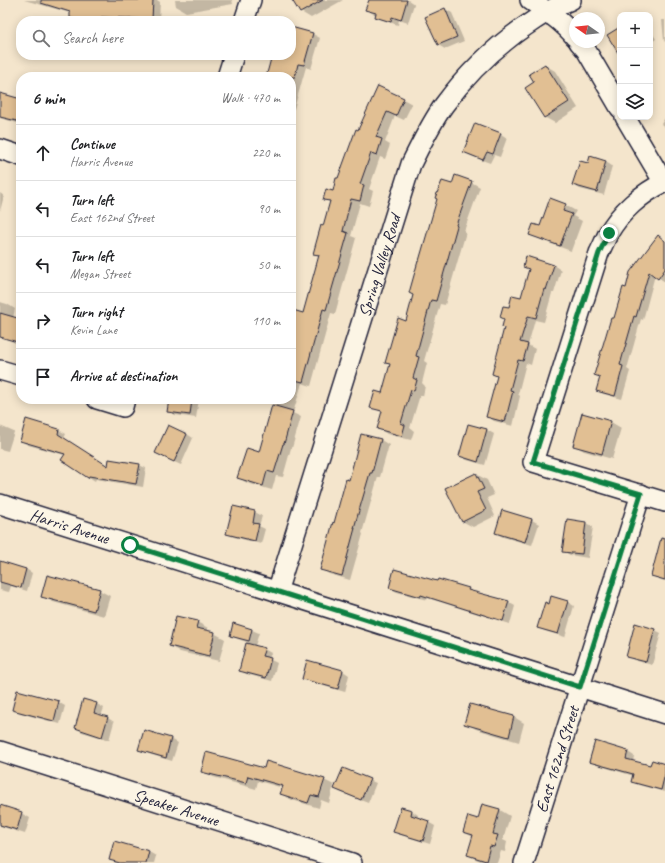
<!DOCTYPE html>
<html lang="en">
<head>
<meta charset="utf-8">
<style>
	body { margin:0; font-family:Caveat,sans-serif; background:#f6f6f6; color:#202124 }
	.controls { position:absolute; right:12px; top:12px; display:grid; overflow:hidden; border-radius:8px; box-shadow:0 2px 10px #0003 }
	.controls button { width:36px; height:36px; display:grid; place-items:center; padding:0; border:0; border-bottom:1px solid #e0e0e0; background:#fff; color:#202124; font:20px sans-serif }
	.compass { position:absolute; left:569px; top:12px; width:36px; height:36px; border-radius:50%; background:#fff; box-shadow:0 2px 10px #0003; rotate:284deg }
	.stop { position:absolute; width:12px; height:12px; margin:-9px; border:3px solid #0b8043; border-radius:50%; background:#fff }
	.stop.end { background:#0b8043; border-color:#fff; box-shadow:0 1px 4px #0008 }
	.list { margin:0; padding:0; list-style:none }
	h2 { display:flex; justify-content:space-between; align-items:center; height:52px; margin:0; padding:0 16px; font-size:17px }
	h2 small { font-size:13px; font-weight:400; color:#757577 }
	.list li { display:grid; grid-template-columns:26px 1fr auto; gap:12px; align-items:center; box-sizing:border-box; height:56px; padding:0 16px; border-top:1px solid #e0e0e0 }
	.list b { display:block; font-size:15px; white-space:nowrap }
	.list p { margin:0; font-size:13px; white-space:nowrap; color:#757577 }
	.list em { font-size:13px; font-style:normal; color:#757577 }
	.icon { flex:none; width:22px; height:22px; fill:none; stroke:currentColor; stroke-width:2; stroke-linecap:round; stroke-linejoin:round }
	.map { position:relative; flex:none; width:665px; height:863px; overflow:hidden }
	.search { position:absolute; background:#fff; box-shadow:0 2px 10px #0003; left:16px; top:16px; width:280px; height:44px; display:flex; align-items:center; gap:10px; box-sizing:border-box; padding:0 14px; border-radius:16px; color:#757577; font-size:15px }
	.panel { position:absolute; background:#fff; box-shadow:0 2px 10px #0003; left:16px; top:72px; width:280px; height:332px; border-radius:16px }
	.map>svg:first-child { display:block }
	.shadow { fill:#0003 }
	.building { fill:#e1bf93; stroke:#22223b }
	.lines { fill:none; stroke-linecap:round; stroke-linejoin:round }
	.minor-casing { stroke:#22223b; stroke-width:22 }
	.minor { stroke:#fcf5e5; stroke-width:19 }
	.route { stroke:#0b8043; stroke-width:5 }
	.labels { text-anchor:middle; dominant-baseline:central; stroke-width:3.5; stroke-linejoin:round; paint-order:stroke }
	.street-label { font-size:17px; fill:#22223b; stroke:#fcf5e5 }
</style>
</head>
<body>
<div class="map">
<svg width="665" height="863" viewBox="0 0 665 863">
	<rect width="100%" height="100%" fill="#f4e5cc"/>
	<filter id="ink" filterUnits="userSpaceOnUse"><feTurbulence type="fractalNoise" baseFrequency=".025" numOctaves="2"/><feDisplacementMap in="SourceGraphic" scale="8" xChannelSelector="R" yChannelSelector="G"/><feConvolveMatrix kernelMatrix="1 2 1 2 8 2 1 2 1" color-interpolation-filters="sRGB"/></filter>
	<g filter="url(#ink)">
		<path class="shadow" d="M24 0H157L160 2 159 21H77L71 18V13Z
			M175 0H232L233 4 186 12 176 6Z
			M294 0H343L311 18 301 12Z
			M370 0H408L414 4 408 23 399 20 398 25 383 20 376 16V15L367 10Z
			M445 9 452 13 464 41 445 49 438 45Z
			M662 20H665V42L664 41Z
			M291 28 313 34 320 38 311 69 306 67 294 109 291 108V77H267L273 55H291Z
			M650 30 656 39 650 43Z
			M545 65 555 71 578 108 555 123 544 117 535 82Z
			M0 94 21 100V124L0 118Z
			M403 99 412 104 404 120 395 116 385 142 390 145 385 159 380 157 369 189 373 191 369 206 360 203 351 236 356 238 335 314 331 313 311 386 302 383 293 413 301 417 292 448H291L283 477 276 476 272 490 247 483 239 478 260 453 275 399H291V321L304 314 320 256 314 253 324 227 330 202 325 199 333 192 359 132Z
			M665 118V127L661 124Z
			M475 124 501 134 507 138 500 157 494 155 490 163 471 156 464 152Z
			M606 162 612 166 604 195 580 189 574 185 589 164Z
			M471 182 480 187 464 231 466 232 445 305 440 304 424 361 427 363 422 383 425 386 423 396 420 395 410 428 414 431 411 440 387 434 378 428 383 413 372 407 383 394 391 365 386 362 407 322 414 295 419 262 452 186Z
			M0 193 4 196 0 211Z
			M565 205 576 211 573 216 582 221 571 251 541 240 531 234 540 227Z
			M658 237 665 241V282L655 275 643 320 641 319 627 369 630 371 622 399 604 394 598 391 601 378 595 374 615 320 627 289Z
			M553 265 561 270 554 293H552L544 322 535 320 528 345 535 349 531 365 526 363 518 394 520 396 513 426 494 421 487 416 498 377 493 374 509 308 522 298 530 270 524 266Z
			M0 302 7 304 15 309 13 318 21 320V345L15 343 0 333Z
			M170 399H199L196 418 175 415 168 411Z
			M583 414 611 422 621 428 612 459 584 451 574 445Z
			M27 421 59 430 66 434 64 438 108 467 139 465 146 468 143 487 96 479 95 481 89 477 65 455 28 445 21 441Z
			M469 425 487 430 494 434 485 465 467 460 460 456Z
			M0 426 14 432 8 451 0 449Z
			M187 434 193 438 181 465 163 457Z
			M362 435 381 440 389 445 380 477H378L362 533 363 534 350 580 329 574 321 569 335 524 349 481Z
			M476 474 487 480 494 495 487 498 495 516 473 527 462 521Z
			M234 507 255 512 262 516 259 526 265 529 261 544 234 537 227 534Z
			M502 511 532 520 539 524 532 545 503 537 496 533Z
			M568 520 586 523 593 527 588 558 570 555 563 551Z
			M665 547V581L659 579 652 576Z
			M0 562 26 569 32 573 27 591 11 586 9 592 0 590Z
			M390 588 468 589 474 592 508 602 515 606 510 624 428 598 427 600 397 592Z
			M99 590 110 596 104 616 53 602 42 596Z
			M568 602 574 606 565 637 545 631 538 627 549 605Z
			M197 622 208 628 207 632 214 633 225 639 219 661 180 652 170 646Z
			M234 625 252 630 259 633 255 646 264 649 271 653 269 659 277 663 272 681 246 674 240 670 247 642 238 639 231 635Z
			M655 630 661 633 652 665 634 660 627 656Z
			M343 671 349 675 345 692 310 682 303 679Z
			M84 700 97 704 104 708 101 716 108 718 114 722 109 740 82 732 76 728Z
			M58 702 65 706 60 724 20 713 13 709Z
			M471 705 514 717 524 723 519 742 476 729 466 723Z
			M145 731 171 739 178 743 172 761 146 753 139 749Z
			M595 743 628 752 634 756 633 762 651 767 665 765V792L639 785 632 781 634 776 597 765 590 761Z
			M202 771 324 780 334 785 329 803 321 800 319 808 292 800 281 794 283 788 258 781 256 789 213 777Z
			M369 780 376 783 368 803 342 793 335 789Z
			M483 805 500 810 510 816 503 840 507 842 505 852 501 851 497 863H487L478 860 468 855 473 837 464 832 479 820Z
			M0 806 21 813 30 818 25 834 0 826Z
			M412 811 418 815 417 819 428 822 435 826 430 844 401 835 394 831Z
			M115 842 149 852 156 856 154 863H116L110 860Z"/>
		<path class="building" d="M41 0H153L152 19 101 17V21H95L70 18V12L41 3Z
			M292 0H323L300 13Z
			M369 0H407L401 20 392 17 391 22 375 17 376 13 365 10Z
			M445 8 457 37 438 45 425 17Z
			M291 27 313 33 304 65 298 64 295 77H266L272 55H291Z
			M620 27V56L607 35Z
			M545 64 569 102 544 118 525 88 534 82 529 74Z
			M378 86 404 98 396 116 387 112 376 137 382 139 377 155 371 153 360 184 364 185 360 201 351 199 343 231 348 233 326 310 323 309 303 382 291 379V317L293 310 303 313 319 255 313 254 321 225 323 226 330 201 323 200 326 189 333 191 336 178H338L356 129 358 130Z
			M0 93 21 99V122L0 117Z
			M475 123 501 133 493 154 487 152 483 160 463 152Z
			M590 156 606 161 597 192 572 185 580 161 588 163Z
			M455 175 472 181 456 225 457 226 436 301 431 300 416 356 419 357 413 378 417 380 414 391 411 390 401 423 405 425 402 436 377 429 382 411 370 408 375 391 382 393 390 364 385 363 398 318 406 321 413 295 409 293 418 261H419L437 199 435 198 442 181 452 184Z
			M550 198 566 204 563 211 572 214 560 246 529 235 533 224 540 226Z
			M658 235 665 241V269L658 279 649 272 636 317 634 316 620 365 623 366 615 396 596 391 600 377 594 375 611 318H614L623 287 626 288 630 272Z
			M526 256 554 265 546 290 544 289 536 318 528 316 520 342 528 344 523 361 518 360 510 390 513 391 505 422 486 417 497 376 492 374 504 328 502 327 504 319 500 317 503 306 509 307 512 295 521 297 529 269 523 267Z
			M0 313 21 319V343L0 337Z
			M169 399H192L190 415 167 412Z
			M272 405 293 411 284 444H283L274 473 267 471 263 486 237 478 247 448 259 452Z
			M582 413 611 421 602 454 573 446Z
			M26 419 59 429 58 434 108 466 109 459 140 464 136 484 89 476 88 478 61 460 65 454 20 441Z
			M468 424 487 429 478 462 459 456Z
			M168 425 187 434 174 462 155 453Z
			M361 434 381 439 372 473H370L354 528H355L342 576 320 570 333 522 334 523 346 479 349 480Z
			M476 473 484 489 477 492 486 510 462 522 445 488Z
			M233 506 255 511 253 523 259 524 255 541 226 534Z
			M502 510 532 519 525 542 495 533Z
			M567 519 586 522 582 554 562 552Z
			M661 538 665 539V580L651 576Z
			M0 561 26 569 21 588 0 582Z
			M394 569 437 581 438 579 469 588 468 590 509 601 503 621 421 595 420 597 389 588Z
			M47 575 100 589 94 611 41 597Z
			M551 596 568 601 558 634 537 628 545 602 549 604Z
			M176 616 198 621 196 628 215 632 209 656 169 646Z
			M233 623 252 629 249 641 230 636Z
			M635 623 655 629 646 662 626 657Z
			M246 643 265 648 262 656 271 658 266 678 239 671Z
			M307 660 343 670 338 689 302 679Z
			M17 690 59 701 54 721 12 710Z
			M83 699 97 703 94 713 108 717 102 737 75 728Z
			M470 704 514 716 509 737 464 724Z
			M144 730 171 738 166 758 138 750Z
			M595 741 628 751 626 759 650 765 652 760 665 764V774L661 790 631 782 633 774 589 762Z
			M206 752 264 768 266 761 325 779 319 797 311 795 308 803 280 794 283 786 248 776 246 783 201 772Z
			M343 768 370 779 361 800 334 789Z
			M482 804 500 809 493 834 498 835 494 847 490 846 486 861 467 855 473 835 463 832 468 816 478 819Z
			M0 805 22 812 17 830 0 825Z
			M401 807 412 810 411 815 429 821 423 841 393 832Z
			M114 841 149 851 146 863H120L109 860Z"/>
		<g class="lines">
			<g class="minor-casing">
				<g id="minor">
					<path d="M530 0C547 11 563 22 575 37"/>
					<path d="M244 21 251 0"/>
					<path d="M579 42 586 50 620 108"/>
					<path d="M227 77 234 55"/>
					<path d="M625 117 664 183"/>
					<path d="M0 149 21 156"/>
					<path d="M665 182C642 193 620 212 608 234 605 240 602 247 599 253L533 462 665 502"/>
					<path d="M0 370 21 376"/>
					<path d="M97 399 123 407 125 399"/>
					<path id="s1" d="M0 504 665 714"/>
					<path id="s2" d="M277 592 411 164C421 144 431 123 444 105 469 71 500 42 536 19 547 12 558 5 571 0"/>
					<path id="s3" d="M0 751 352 863"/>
					<path id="s4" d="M524 863 641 494"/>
				</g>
			</g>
			<use href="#minor" class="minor"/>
		</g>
	</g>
	<g class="lines" filter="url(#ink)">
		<path class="route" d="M130 545 580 687 641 494 533 462 599 253 609 233"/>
	</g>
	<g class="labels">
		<g class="street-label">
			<text stroke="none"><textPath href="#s2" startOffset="342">Spring Valley Road</textPath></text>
			<text stroke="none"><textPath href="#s1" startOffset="73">Harris Avenue</textPath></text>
			<text stroke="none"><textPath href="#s4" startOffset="109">East 162nd Street</textPath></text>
			<text stroke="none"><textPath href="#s3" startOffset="185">Speaker Avenue</textPath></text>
		</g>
	</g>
</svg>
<div class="controls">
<button>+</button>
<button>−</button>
<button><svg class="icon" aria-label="layers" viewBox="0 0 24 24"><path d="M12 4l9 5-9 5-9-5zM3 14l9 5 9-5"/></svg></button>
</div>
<svg class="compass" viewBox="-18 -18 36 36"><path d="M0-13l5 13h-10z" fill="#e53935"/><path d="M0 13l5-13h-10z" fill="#757577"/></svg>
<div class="stop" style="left:130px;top:545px"></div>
<div class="stop end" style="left:609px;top:233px"></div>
<div class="search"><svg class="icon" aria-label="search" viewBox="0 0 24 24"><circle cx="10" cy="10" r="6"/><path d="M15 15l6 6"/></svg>Search here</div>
<section class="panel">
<h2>6 min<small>Walk · 470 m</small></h2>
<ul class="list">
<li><svg class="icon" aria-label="ahead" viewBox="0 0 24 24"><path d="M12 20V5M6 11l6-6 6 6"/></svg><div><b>Continue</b><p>Harris Avenue</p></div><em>220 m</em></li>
<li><svg class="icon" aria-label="left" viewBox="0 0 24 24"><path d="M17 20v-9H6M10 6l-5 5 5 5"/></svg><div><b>Turn left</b><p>East 162nd Street</p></div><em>90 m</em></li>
<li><svg class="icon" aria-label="left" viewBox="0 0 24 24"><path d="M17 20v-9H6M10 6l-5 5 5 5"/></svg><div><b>Turn left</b><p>Megan Street</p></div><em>50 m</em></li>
<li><svg class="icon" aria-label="right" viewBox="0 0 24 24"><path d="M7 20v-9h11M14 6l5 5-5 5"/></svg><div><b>Turn right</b><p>Kevin Lane</p></div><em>110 m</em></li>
<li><svg class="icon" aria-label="arrive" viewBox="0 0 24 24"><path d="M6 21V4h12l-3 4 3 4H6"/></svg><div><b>Arrive at destination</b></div></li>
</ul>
</section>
</div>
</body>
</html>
